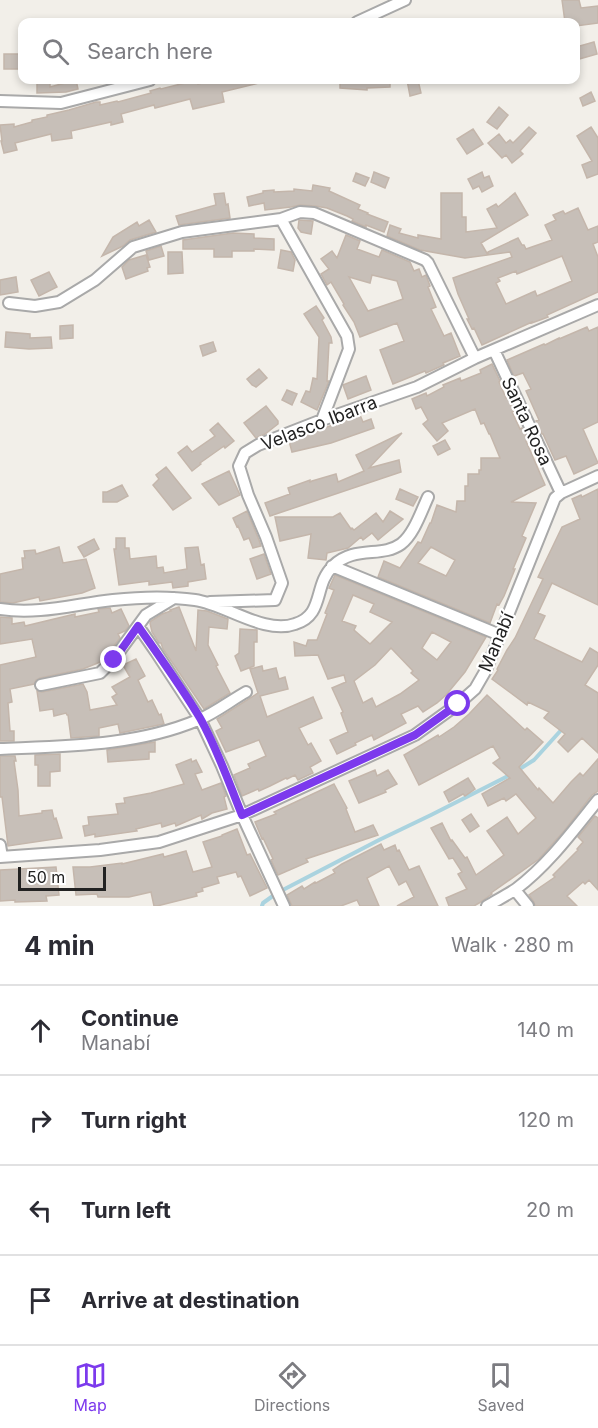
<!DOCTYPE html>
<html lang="en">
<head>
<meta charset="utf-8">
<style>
	body { margin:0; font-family:Inter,sans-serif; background:#f7f7f7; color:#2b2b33 }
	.scale { position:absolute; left:18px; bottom:15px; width:88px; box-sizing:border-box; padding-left:6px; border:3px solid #222; border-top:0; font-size:16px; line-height:21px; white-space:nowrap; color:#222; -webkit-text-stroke:4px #fff; paint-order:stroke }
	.stop { position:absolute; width:18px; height:18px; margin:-14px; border:4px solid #7c3aed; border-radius:50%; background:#fff }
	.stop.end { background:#7c3aed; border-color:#fff; box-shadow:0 2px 6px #0008 }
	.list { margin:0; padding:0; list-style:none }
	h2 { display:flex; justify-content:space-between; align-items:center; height:78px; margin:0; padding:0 24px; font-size:26px }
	h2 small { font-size:20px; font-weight:400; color:#7c7c81 }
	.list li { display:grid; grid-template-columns:39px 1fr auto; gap:18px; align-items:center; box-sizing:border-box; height:90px; padding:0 24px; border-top:2px solid #e1e1e2 }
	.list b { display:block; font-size:22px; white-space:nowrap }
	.list p { margin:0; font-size:20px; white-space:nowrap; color:#7c7c81 }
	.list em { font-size:20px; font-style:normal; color:#7c7c81 }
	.icon { flex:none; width:33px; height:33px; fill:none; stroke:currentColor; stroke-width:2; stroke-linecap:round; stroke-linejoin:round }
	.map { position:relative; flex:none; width:598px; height:906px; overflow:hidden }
	.search { position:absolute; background:#fff; box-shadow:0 3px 9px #0003; left:18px; right:18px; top:18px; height:66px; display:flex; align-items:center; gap:15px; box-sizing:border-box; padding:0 21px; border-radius:12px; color:#7c7c81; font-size:22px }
	.sheet { height:438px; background:#fff }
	nav { display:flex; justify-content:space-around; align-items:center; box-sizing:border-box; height:84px; border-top:2px solid #e1e1e2; background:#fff; font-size:16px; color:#7c7c81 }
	nav a { display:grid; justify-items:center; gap:3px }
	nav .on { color:#7c3aed }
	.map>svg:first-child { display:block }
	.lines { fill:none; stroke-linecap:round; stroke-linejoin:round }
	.stream { stroke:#aad3df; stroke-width:4 }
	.building { fill:#c7bfb8; stroke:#c4b6ab; stroke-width:1.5; fill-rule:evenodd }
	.minor-casing { stroke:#a9a9a9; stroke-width:14 }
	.minor { stroke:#fff; stroke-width:10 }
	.route { stroke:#7c3aed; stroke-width:8 }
	.labels { text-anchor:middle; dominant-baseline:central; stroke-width:4.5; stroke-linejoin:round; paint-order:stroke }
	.street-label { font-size:18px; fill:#222; stroke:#fff }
</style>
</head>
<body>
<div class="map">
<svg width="598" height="906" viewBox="0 0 598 906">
	<rect width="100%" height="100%" fill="#f2efe9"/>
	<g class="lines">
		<path class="stream" d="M518 770 534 760 563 728
			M262 906 263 903 277 893 379 840 431 815 512 774"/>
	</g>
	<path class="building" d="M562 0H579L581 8 598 6V23L576 26V22H565Z
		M594 42 597 54 576 60V47Z
		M4 54H22V69H4Z
		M37 80H50V87L76 80 78 89 66 92 37 93Z
		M197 80 198 84 214 80H259V83L222 92 224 102 193 109 190 99 155 108 154 105 121 114 123 122 111 125V122L71 131 72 138 52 141 51 134 15 143 17 150 4 153 1 141H2L0 125 14 124V127L32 122V120L47 117V115L69 110 96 102H100V105L117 101 118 102 151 93 150 91 160 88 161 89Z
		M340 80H390V87L367 88V90L340 88Z
		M407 80H418L421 93 410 96Z
		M591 92 595 101 583 106 580 98Z
		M499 107 508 115 497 129 487 122Z
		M529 127 536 133 520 151 523 154 512 163 506 155 502 158 488 143 499 134 506 143 510 140 513 143Z
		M591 127 598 138V174L587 178 582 165 592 161 577 136Z
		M473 129 483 144 467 154 457 139Z
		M374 172 389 178 385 188 371 182Z
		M482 172 484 178 489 176 493 186 482 192 479 186 473 189 468 179Z
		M356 173 369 178 365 186 353 181Z
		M313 185 330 188 329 191 360 205 358 209 368 213 367 214 388 222 384 232 366 225V227L352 221 353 219 347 216 327 208 315 206 300 205 291 207 265 210 264 203 249 206 247 197 263 193V191L274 190V192L294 191V189L312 191Z
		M224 193 226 205 228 204 230 218 179 225 176 216 216 205 214 194Z
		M441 193H462V217H466V232L497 228 487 209 496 204 498 207 515 193 528 215 481 243 488 255 465 258 420 250 387 236 390 225 401 229 399 233 418 238V235L441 239Z
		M578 208 588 230 598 226V242L593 244 598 257V292L547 315 548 317 532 323V322L482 345 474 328 472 329 467 319H469L458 294 453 278 512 257 510 252 488 255V252L518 238 522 245H524L526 249 552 240 545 225 556 220 553 215 563 211 565 214ZM562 256 572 281 537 296 535 291 506 304 496 283 500 281 498 278 516 271 517 274Z
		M149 220 156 232 130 240 123 246 102 256 113 237 137 222 139 226Z
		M299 220 313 221 311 234 301 232 298 228Z
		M233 233 254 234V238L274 239V250L254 249V251H232V257H214V249H183V240Z
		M346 235 360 241 357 249 379 257 382 250 410 262 414 271 419 269 422 277 426 275 430 286 428 287 436 307 431 309 444 336 451 333 460 356 443 363 444 365 426 373 425 371 393 384 380 350 404 341 397 323 360 337 354 322 343 305 344 304 331 282 327 285 321 274 329 269 321 259 332 251 337 258ZM372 275 397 281 403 299 368 311 349 277 370 283Z
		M161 246 164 256 149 260 146 251Z
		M281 250 291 252 295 260 293 271 278 268Z
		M168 252H182L183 273 168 274Z
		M146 255 150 267 147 268 148 271 126 279 122 267 129 260Z
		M49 272 57 287 39 296 31 280Z
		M16 277 18 292 0 295V280Z
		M316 306 324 318 322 320 331 337 332 343H329L327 381H329L317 410 301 402 306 391 310 392 313 378 317 379 319 337 304 314Z
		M73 325V338L60 339V326Z
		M587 327 589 331 598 327V422L583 429 598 463 574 474 566 456 555 460 543 434H542L536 421 539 420 526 391 531 389 523 373 514 376 507 360 544 344 545 345 559 338V339Z
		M6 332 30 334V338L51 337 52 348 29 349 5 347Z
		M213 342 216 351 203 356 200 346Z
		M492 364 500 381 499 382 506 398H508L511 405 514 411 512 412 520 429 522 428 528 440 526 441 545 485 511 502 536 503 522 536 526 538 513 569H515L504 596 499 605 497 604 490 623 378 577 384 561 400 568 418 542 421 543 430 523H431L437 505 456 512 457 501H465V486H468V474H479V470H481V458H500L490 434H489L484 423 481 424 475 409 442 423 448 431 437 441 423 424 428 420 421 407 416 409 412 399 426 393 427 396 444 387 443 385 460 378 461 381 481 373 480 370ZM431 547 455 560 446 576 418 563Z
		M259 369 267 378 256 387 252 385 247 379Z
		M366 376 371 390 348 399 343 385Z
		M287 390 297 394 292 405 282 400Z
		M266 406 278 421V424L265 434 256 438 244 423Z
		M360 415 363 422 371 419 374 428 331 443 292 452 289 441Z
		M218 423 234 441 225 448 224 446 200 463 201 464 192 471 178 453 187 446 192 452 215 436 210 430Z
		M402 433 369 468 399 460 401 472 270 516 265 503 290 494 288 488 310 480V482L312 481 336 474 338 482 364 471 356 455Z
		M445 440 450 449 438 455 433 446Z
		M166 467 191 498 173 510 153 485 159 479 156 475Z
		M229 471 240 495 219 505 202 484Z
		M122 485 128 496 117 502H103V492H107Z
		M400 489 418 497 413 506 396 499Z
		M598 489V605L552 583 538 613 545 616 534 639 582 662 590 648 598 653V665L585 685 598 693V753L582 738 568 752 558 742 565 734 544 718 549 712 528 702 527 705 492 679 498 670 497 669 507 650 515 638 543 579 538 577 562 527 580 519 572 499 581 495 582 497Z
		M247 511 259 540 261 546 253 548 249 538 244 540 238 526 237 527 233 518Z
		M390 511 403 519 378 540 372 533 363 540 361 537 348 548 327 553 326 560 308 558 311 534 280 541 275 517H333L340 513 351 529 352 528 354 530 376 513 383 522Z
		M116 538H125V548H129L130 559 156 556 157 568 163 567 164 573 187 569 185 548 198 547 201 565 204 564 206 579 188 582V586L173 588 172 582 149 585V581L119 585 114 549H116Z
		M94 539 99 549 84 557 78 547Z
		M59 547 63 563 86 559 95 588 82 593 40 601 39 597 13 603 0 602V574L23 569 22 558H25L24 551 35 550 36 554Z
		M264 554 271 574 257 579 250 559Z
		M335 575 486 637 465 672 446 695 437 703 423 712 418 706 401 714 406 723 374 740 372 735 355 743 356 745 337 754 330 740 348 732 341 713 343 712 332 688 346 682 344 675 328 679 318 655 295 656 294 642 306 646 308 640H317L327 614 325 613 334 590 329 588ZM353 595 374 604 370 612 392 622 370 644 354 630 356 626 342 621ZM432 632 451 642 437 660 422 648ZM391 648 413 671 411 673 419 680 400 694 376 707 372 698 363 703 354 681 375 665Z
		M179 607 196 651 198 610 207 611 228 619 227 629 209 627 208 645 218 665 216 666 230 693 204 709 163 649 161 643H159L152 632 150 623 151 621 162 614 171 611 170 610Z
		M110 608 112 613 121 609 129 626 125 631 118 634 120 638 107 655 100 662 83 669 40 678 36 680 34 684 10 689 12 702 8 703 10 731H14V741H0V665L36 657 32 639 0 644V617L12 618V624L24 622 25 626 75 614V617L99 612 98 609Z
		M240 629 257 630V642H254V666L241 671 235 656 239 653Z
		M136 659 145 676 138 680 148 702 152 700 159 715 161 714 164 724 120 733 118 724 99 728V736L71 738 68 715H67L66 713 54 716 53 709 40 711 37 691 42 692 83 684 87 692 90 710 117 705 112 697 117 694 112 687 130 677 123 665Z
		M262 666 263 671 276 668 279 679 285 677 288 689 260 696 267 717 313 697 322 718 299 728 308 745 311 743 321 761 310 767 313 773 298 780 295 775 287 779 286 778 270 786 259 791 258 789 242 796 234 775 250 768 248 764 266 756 259 740 226 752 216 731 222 728 217 719 258 693 250 669Z
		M487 695 525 730 527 728 543 742 519 767 538 790 539 788 553 803 571 782 580 773 583 776 598 759V791L592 795 564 831 539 859 491 893 492 894 479 903 474 906H449L446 898 467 889 458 874 462 872 453 858 449 859 431 828 442 823 451 841 452 840 465 858 467 857 476 875 504 855 487 831 507 817 518 834 536 818 516 794 506 801 504 798 488 806 482 794 510 778 493 763 500 758 493 746 419 785 404 755 438 735 439 737 454 727 469 714Z
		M155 742V752H149V759L108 762 107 750Z
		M60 754V771L50 772V786H38V765H35V755Z
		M0 756H15L16 761H14L18 790 19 816 42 813V811L52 810 54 819 56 818 62 838 8 846 2 797H0Z
		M191 759 192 762 196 760 202 772 195 774 202 790 221 783 226 796 224 797 227 809 212 813 202 819 201 815 176 826 175 823 162 827 161 823 136 829 137 831 95 837V834L85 836 83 826 89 825 88 817 118 814 116 804 125 803 124 798 151 793 184 784 176 765Z
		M375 770 377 776 388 770 397 784 385 790 386 792 359 803 349 781Z
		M468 778 475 789 465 796 463 794 449 802 444 792Z
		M334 784 347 808 346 809 355 832 373 825 378 835 306 859 308 862 278 875 271 860 273 859 263 838 262 839 255 822 276 814 274 812Z
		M471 814 479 826 470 832 462 820Z
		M595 816 598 818V890L589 880 585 884 583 882 567 896 577 906H535L534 902 529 895 555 877 553 875 578 850 577 849 583 842 578 837Z
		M237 829 247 855 250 854 267 888 250 896 241 876 238 877 236 872 217 877 219 883 202 888 203 891 196 893 197 896 157 906H154L151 892 129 897H98L97 894 76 895 73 867H90L122 863V864L163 854 164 857 186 851 193 872 212 867 203 842 222 836V835Z
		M381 844 384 850 395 845 397 851 399 850 409 870 419 866 438 906H397L414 897 406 881 399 885 389 866 367 878 379 906H360L357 900 341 906H292L287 895 302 886 304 889 315 882 316 883 335 873 333 870 342 864Z
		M56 867 59 895 46 896 47 901 15 902V900L0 901V870Z"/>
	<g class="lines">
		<g class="minor-casing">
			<path id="minor" d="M357 22 405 0
				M0 101 61 103 150 80
				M281 219 347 336 349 349 322 420
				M9 303 35 306 59 302 95 280 133 247 182 232 281 219 300 212 314 213 425 260 428 263 475 358
				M494 350 561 493
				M332 566 500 635
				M210 602 275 600 282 583 266 537 248 495 239 466 245 453 258 445 322 420 417 387 475 358 598 305
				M0 609C39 615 75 604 113 600 140 597 168 596 195 600 225 604 265 635 295 624 325 615 313 585 333 566 354 545 382 558 401 544 414 534 421 512 428 497
				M138 626 156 652 200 719 222 766 242 815 284 906
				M41 685 100 673 113 660 146 615 174 598
				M0 749C67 746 136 746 198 720 215 713 230 701 246 692
				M0 845 2 857
				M0 857 100 850 159 842 242 815 415 735 458 704 475 689 486 670 555 498 561 493 598 476
				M515 890 528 906
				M487 906C497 900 507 895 516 889 548 865 573 831 598 800"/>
		</g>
		<use href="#minor" class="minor"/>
	</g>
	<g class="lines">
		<path class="route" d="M114 660 138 626C159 656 181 686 200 718 217 748 229 783 242 815L415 735 458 704"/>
	</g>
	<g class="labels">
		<g class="street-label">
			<text transform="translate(527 421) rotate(65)">Santa Rosa</text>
			<text transform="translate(319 423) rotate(-21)">Velasco Ibarra</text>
			<text transform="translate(496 642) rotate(-67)">Manabí</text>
		</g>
	</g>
</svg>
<div class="scale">50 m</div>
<div class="stop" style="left:458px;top:704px"></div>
<div class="stop end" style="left:114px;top:660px"></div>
<div class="search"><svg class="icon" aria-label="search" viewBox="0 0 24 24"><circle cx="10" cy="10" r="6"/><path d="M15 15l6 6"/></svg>Search here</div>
</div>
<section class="sheet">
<h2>4 min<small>Walk · 280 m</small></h2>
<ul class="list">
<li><svg class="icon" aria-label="ahead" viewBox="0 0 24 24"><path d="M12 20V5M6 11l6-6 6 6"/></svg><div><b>Continue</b><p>Manabí</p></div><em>140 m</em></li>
<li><svg class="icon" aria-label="right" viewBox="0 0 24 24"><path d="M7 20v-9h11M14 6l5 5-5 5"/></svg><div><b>Turn right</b></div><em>120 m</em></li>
<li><svg class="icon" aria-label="left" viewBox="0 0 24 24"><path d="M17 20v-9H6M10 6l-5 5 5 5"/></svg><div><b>Turn left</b></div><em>20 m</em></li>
<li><svg class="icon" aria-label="arrive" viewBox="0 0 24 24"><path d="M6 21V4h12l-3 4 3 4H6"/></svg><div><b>Arrive at destination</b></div></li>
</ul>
</section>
<nav>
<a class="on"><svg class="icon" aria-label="map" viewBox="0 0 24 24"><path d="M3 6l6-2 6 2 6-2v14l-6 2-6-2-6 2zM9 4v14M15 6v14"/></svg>Map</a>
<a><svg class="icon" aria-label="directions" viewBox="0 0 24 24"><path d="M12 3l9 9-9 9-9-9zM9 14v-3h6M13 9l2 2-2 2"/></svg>Directions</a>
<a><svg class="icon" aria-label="saved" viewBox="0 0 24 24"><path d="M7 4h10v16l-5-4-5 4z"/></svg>Saved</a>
</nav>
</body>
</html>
